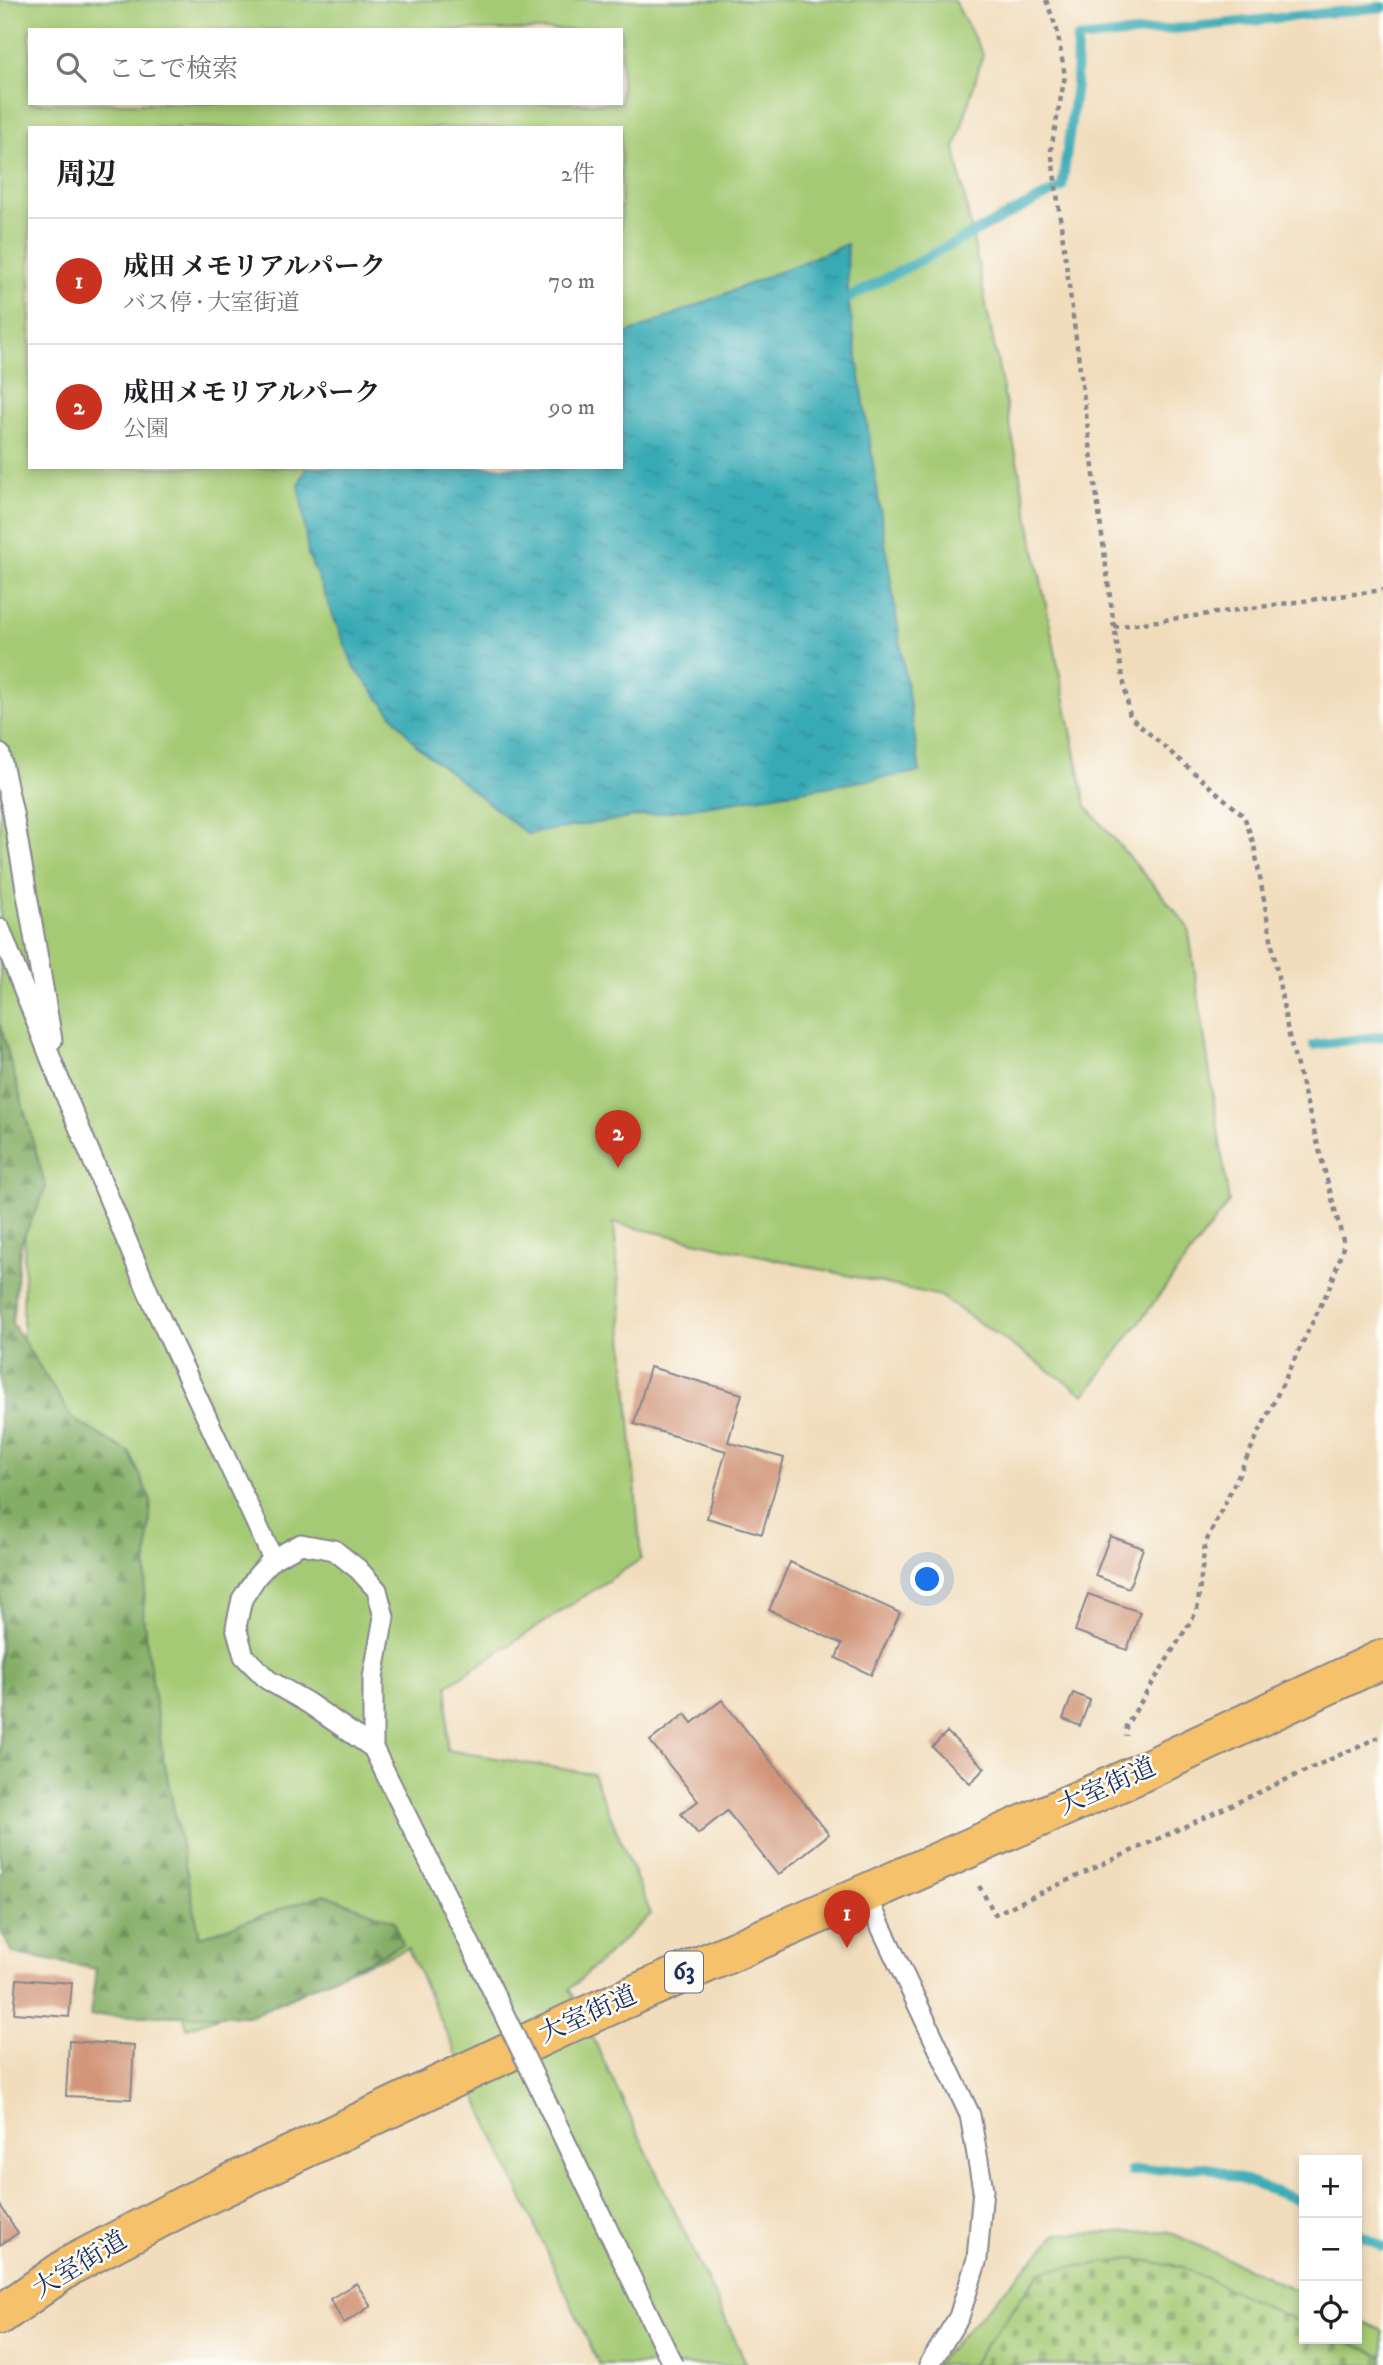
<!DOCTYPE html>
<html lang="ja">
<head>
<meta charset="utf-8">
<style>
	body { margin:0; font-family:"IM FELL DW Pica","Noto Serif JP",serif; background:#f2f2f2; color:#202124 }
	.controls { position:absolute; right:21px; bottom:21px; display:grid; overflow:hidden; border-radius:0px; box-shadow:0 4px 10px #0003 }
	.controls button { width:63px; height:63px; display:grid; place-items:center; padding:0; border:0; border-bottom:2px solid #e0e0e0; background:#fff; color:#202124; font:35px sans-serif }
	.you { position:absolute; left:928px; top:1580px; width:24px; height:24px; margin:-18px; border:5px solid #fff; border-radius:50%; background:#1a73e8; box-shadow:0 0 0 10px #1a73e833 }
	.badge { display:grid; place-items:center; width:46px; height:46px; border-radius:50%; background:#c8321e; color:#fff; font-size:23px; font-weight:700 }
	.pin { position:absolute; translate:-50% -58px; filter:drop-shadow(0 2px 4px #0008) }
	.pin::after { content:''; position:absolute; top:37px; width:24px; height:21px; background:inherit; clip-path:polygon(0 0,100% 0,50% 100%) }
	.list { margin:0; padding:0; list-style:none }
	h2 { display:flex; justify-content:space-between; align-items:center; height:91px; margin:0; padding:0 28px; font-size:30px }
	h2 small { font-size:23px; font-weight:400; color:#757577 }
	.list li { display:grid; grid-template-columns:46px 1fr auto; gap:21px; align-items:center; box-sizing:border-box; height:126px; padding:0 28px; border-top:2px solid #e0e0e0 }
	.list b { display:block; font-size:26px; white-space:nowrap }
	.list p { margin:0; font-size:23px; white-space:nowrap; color:#757577 }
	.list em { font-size:23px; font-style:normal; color:#757577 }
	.icon { flex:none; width:38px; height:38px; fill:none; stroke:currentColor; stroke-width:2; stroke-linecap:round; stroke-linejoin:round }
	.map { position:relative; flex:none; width:1383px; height:2365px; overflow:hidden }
	.search { position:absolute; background:#fff; box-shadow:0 4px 10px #0003; left:28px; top:28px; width:595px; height:77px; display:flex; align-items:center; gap:18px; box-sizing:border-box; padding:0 24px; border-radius:0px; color:#757577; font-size:26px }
	.panel { position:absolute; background:#fff; box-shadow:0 4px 10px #0003; left:28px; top:126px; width:595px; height:343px; border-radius:0px }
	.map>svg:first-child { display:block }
	.green { fill:#a5ca74; stroke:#607c69; stroke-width:2; fill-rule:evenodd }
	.forest { fill:url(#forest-firs); stroke:#506e62; stroke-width:2 }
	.cemetery { fill:url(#cemetery-stones); stroke:#607c69; stroke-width:2 }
	.water { fill:url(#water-ripples); stroke:#2a6c8a; stroke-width:2 }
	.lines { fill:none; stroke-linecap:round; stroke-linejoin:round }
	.stream { stroke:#39aab5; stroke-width:10 }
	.building { fill:#d29579 }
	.service-casing { stroke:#86868d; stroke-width:23 }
	.primary-casing { stroke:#86868d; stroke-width:42 }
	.path { stroke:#86868d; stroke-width:4.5; stroke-dasharray:5 5; stroke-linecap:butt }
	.service { stroke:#fff; stroke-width:19 }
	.primary { stroke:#f5c16b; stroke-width:38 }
	.service-bridge-casing { stroke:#86868d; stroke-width:23; stroke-linecap:butt }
	.service-bridge { stroke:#fff; stroke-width:19 }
	.labels { text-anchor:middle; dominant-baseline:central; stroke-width:5; stroke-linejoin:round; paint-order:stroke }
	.shield { fill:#fdfcf7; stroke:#5f6c8c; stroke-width:2 }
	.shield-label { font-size:24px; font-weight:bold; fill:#1b2f5e }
	.street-label { font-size:26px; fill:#1b2f5e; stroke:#fdfcf7 }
</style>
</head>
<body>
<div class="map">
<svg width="1383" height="2365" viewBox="0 0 1383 2365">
	<defs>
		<pattern id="forest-firs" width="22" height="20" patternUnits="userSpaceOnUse" patternTransform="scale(1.75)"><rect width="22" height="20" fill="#84ae66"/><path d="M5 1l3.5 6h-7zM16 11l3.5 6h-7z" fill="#6b8e57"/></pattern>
		<pattern id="cemetery-stones" width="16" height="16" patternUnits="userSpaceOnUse" patternTransform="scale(1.75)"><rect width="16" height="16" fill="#a5ca74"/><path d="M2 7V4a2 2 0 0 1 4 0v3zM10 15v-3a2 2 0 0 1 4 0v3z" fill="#86a462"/></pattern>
		<pattern id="water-ripples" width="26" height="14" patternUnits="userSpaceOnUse" patternTransform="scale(1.75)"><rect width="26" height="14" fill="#39aab5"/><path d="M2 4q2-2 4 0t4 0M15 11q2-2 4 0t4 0" fill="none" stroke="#2f8b96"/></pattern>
	</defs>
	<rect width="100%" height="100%" fill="#fdfcf7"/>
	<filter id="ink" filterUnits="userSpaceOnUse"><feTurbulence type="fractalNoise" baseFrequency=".0143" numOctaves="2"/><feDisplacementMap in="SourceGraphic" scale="14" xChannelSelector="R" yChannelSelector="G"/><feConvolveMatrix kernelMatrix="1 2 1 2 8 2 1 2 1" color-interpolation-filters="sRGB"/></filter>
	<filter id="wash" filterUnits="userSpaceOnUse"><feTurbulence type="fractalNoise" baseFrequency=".00686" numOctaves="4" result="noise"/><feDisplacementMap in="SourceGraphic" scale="28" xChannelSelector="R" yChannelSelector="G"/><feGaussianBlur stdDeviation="1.57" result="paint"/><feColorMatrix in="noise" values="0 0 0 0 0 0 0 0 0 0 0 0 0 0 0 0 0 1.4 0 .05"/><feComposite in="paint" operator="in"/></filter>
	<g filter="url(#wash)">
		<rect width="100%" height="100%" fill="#f1ddbc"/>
		<path class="green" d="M0 0H954L983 54 955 149 1086 806 1188 926 1229 1202 1085 1395 940 1296 614 1223 641 1559 448 1685 447 1750 593 1774 651 1914 570 1989 747 2365H599L408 1949 187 2028 21 1433 25 1212 0 1134ZM30 30H621V103H30ZM30 128H621V467H30Z
			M1167 2231 1304 2294V2339H1357V2319L1383 2331V2365H934L1057 2234Z"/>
		<path class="forest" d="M0 1024 46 1188 21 1243 12 1323 73 1419 130 1453 151 1501 143 1617 162 1751 200 1937 324 1894 394 1921 402 1945 251 2016H90L96 1969 12 1953 0 1929V1872L3 1869 0 1865Z"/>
		<path class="cemetery" d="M1134 2259 1180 2266 1304 2324V2339H1341L1383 2356V2365H971L1041 2271Z"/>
		<path class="water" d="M847 244 848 298 920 772 527 834 417 746 354 667 308 554 299 483 307 467H621V336Z"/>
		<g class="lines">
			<path class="stream" d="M848 298 1062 187 1076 85 1077 39 1383 7
				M1314 1045 1383 1036
				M1131 2171 1207 2167 1290 2197 1304 2204
				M1357 2233 1383 2247"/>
		</g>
		<g id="blocks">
			<path class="building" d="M650 1367 742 1394 728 1442 784 1458 762 1534 707 1518 726 1451 634 1424Z
				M1110 1536 1143 1548 1129 1588 1095 1576Z
				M790 1562 900 1613 871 1675 836 1658 842 1644 769 1610Z
				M1088 1594 1140 1612 1127 1650 1075 1631Z
				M1073 1693 1090 1700 1080 1726 1063 1719Z
				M722 1700 829 1834 778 1875 727 1811 698 1834 681 1814 698 1801 650 1741 685 1714 692 1723Z
				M947 1732 985 1768 970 1783 932 1747Z
				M17 1979 72 1983 69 2017 14 2013Z
				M69 2041 134 2045 131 2099 66 2096Z
				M0 2205 18 2233 0 2245Z
				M356 2283 371 2306 344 2323 330 2299Z"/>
		</g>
	</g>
	<g filter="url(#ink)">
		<use href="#blocks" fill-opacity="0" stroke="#86868d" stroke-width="2"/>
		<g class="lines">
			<g class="service-casing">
				<path id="service" d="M0 754 13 813 52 1040
					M0 929 60 1082 152 1301 273 1559
					M373 1748 308 1703 268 1680 244 1656 236 1627 242 1599 257 1576 273 1559 301 1544 334 1550 358 1569 377 1590 384 1617 373 1678V1748L474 1952
					M865 1893 970 2115 983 2189 977 2259 959 2317 929 2365"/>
			</g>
			<g class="primary-casing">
				<path id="primary" d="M0 2315 71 2265 183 2206 572 2022 1125 1780 1383 1659"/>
			</g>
			<path class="path" d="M1046 0 1057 30 1065 76 1051 149 1114 627 1130 717 1244 816 1254 845 1288 1032 1344 1244 1332 1282 1205 1544 1197 1611 1126 1726V1736
				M1114 627 1383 590
				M979 1886 995 1914 1383 1735"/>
			<use href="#service" class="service"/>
			<use href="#primary" class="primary"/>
			<g class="service-bridge-casing">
				<path id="service-bridge" d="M474 1952 673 2365"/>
			</g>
			<use href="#service-bridge" class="service-bridge"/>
		</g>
	</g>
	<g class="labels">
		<rect class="shield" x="665" y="1951.5" width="38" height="41" rx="5"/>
		<g class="shield-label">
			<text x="684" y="1972">63</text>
		</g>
		<g class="street-label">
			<text transform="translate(1107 1787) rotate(-24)">大室街道</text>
			<text transform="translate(588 2015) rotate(-24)">大室街道</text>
			<text transform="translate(80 2265) rotate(-31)">大室街道</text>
		</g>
	</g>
</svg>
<div class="controls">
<button>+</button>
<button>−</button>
<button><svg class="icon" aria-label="locate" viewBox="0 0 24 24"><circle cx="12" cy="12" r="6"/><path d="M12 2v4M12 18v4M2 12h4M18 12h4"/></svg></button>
</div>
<div class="you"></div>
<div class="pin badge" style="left:847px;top:1948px">1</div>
<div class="pin badge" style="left:618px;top:1168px">2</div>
<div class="search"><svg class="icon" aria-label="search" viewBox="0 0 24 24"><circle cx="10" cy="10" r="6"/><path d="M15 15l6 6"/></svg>ここで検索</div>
<section class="panel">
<h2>周辺<small>2件</small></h2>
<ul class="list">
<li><span class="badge">1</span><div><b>成田 メモリアルパーク</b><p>バス停 · 大室街道</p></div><em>70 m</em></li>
<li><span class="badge">2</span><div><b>成田メモリアルパーク</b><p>公園</p></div><em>90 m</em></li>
</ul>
</section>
</div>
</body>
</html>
